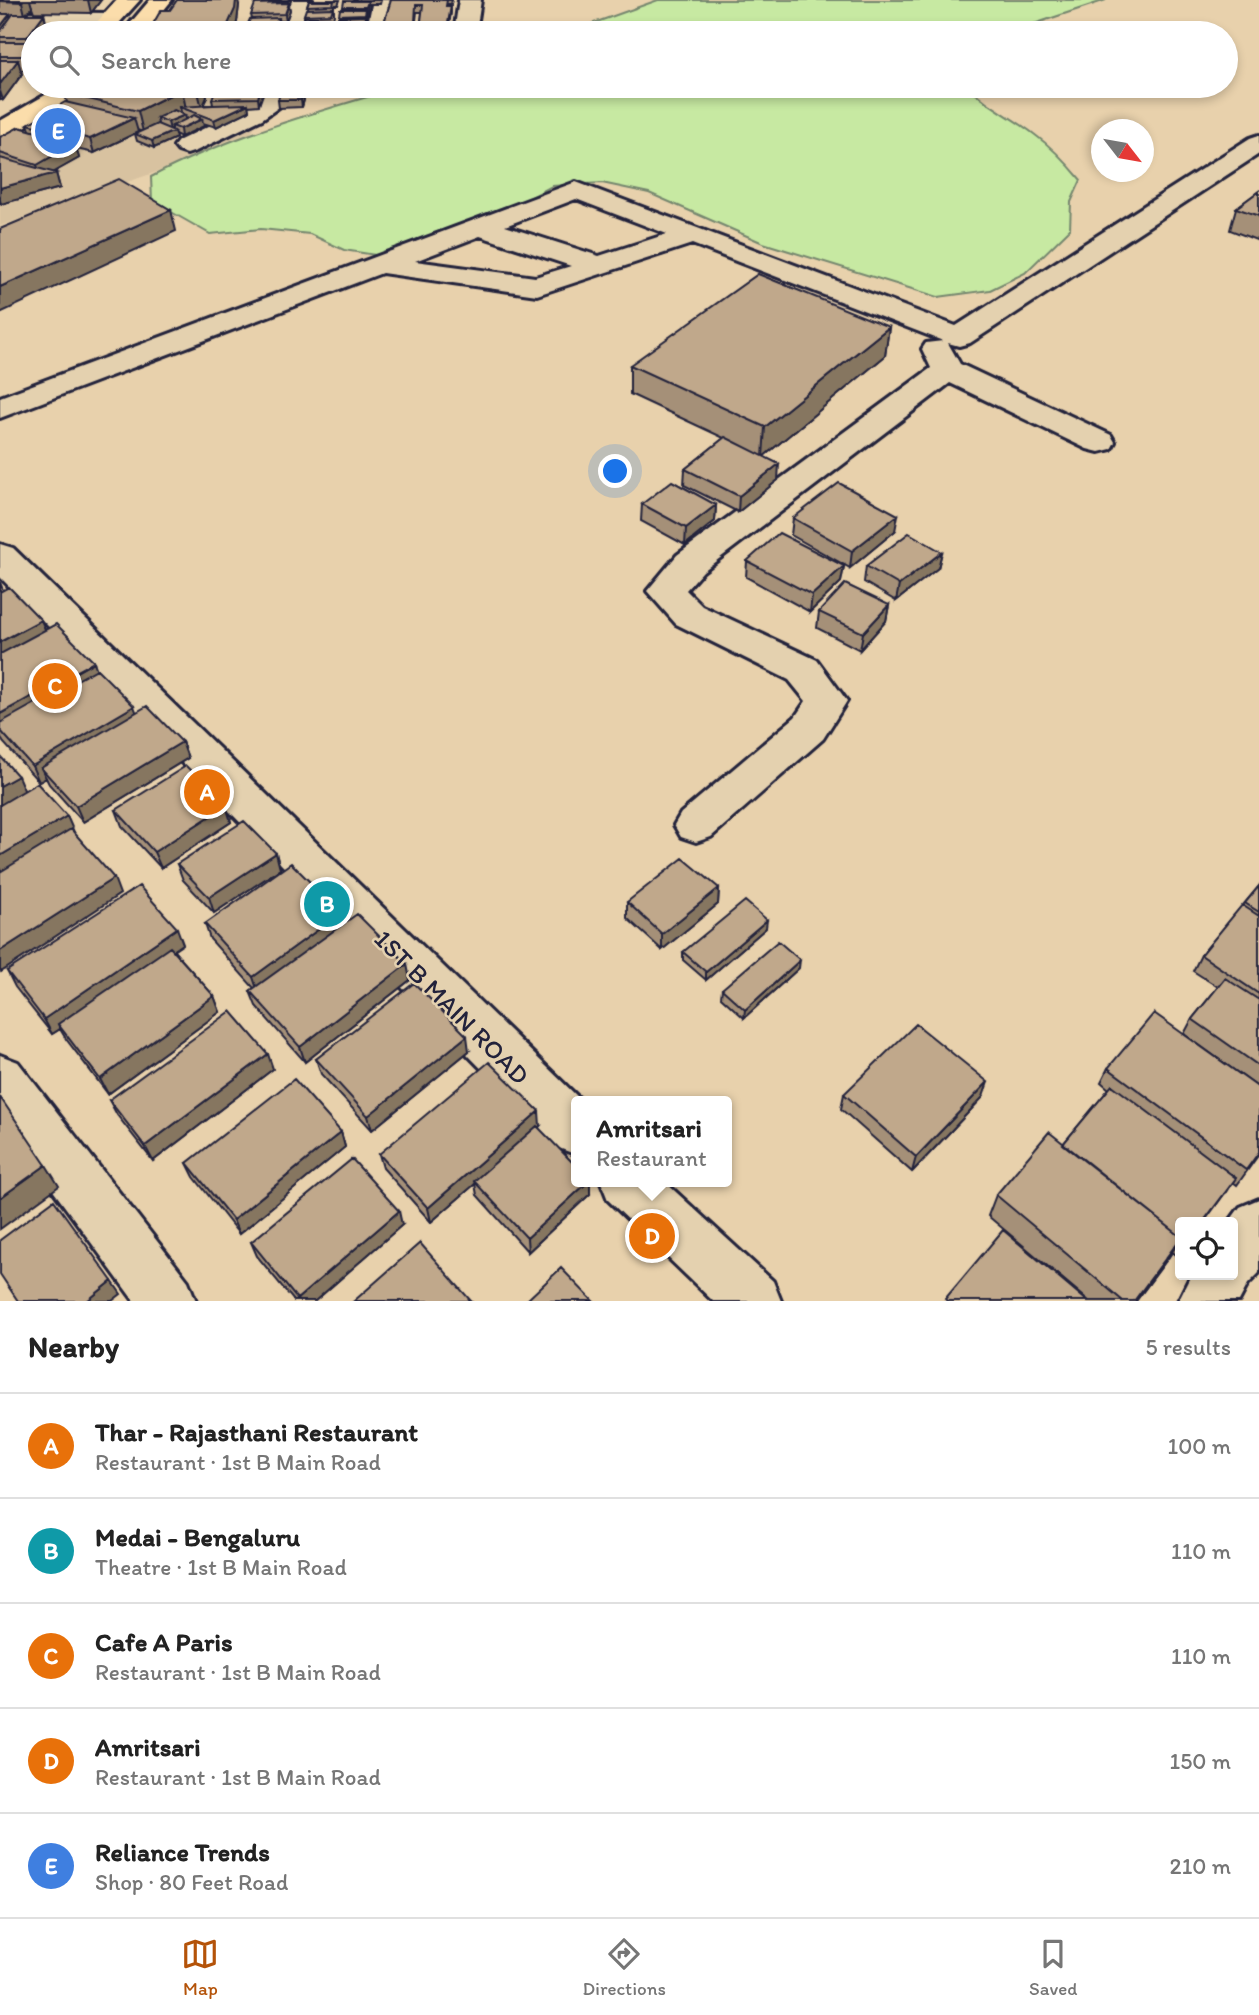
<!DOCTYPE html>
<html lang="en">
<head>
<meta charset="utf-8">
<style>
	body { margin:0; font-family:Itim,sans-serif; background:#f2f2f2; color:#222 }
	.controls { position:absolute; right:21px; bottom:21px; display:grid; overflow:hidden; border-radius:7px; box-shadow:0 4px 10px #0003 }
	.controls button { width:63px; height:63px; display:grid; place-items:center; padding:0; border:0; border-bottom:2px solid #e0e0e0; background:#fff; color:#222; font:35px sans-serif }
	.compass { position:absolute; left:1091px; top:119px; width:63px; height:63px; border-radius:50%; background:#fff; box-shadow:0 4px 10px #0003; rotate:121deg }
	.you { position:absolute; left:616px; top:472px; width:24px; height:24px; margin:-18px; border:5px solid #fff; border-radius:50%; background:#1a73e8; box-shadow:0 0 0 10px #1a73e833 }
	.badge { display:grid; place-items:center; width:46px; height:46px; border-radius:50%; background:#b45309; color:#fff; font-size:23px; font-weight:700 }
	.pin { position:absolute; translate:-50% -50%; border:4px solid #fff; box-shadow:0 2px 7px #0006 }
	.popup { position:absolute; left:571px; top:1096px; width:161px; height:91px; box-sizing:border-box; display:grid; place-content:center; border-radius:7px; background:#fff; filter:drop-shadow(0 2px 5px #0005); font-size:23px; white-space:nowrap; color:#767676 }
	.popup b { font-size:26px; color:#222 }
	.popup::after { content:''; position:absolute; left:50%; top:100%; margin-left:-14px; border:14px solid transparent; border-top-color:#fff }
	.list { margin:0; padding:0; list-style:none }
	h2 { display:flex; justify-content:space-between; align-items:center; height:91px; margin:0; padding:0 28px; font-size:30px }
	h2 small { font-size:23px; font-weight:400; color:#767676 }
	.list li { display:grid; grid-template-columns:46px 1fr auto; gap:21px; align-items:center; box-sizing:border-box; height:105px; padding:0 28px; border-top:2px solid #e0e0e0 }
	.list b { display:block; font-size:26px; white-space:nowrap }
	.list p { margin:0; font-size:23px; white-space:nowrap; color:#767676 }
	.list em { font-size:23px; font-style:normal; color:#767676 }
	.icon { flex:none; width:38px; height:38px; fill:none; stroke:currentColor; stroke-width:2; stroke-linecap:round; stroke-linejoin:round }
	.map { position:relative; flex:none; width:1259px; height:1301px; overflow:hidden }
	.search { position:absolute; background:#fff; box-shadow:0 4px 10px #0003; left:21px; right:21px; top:21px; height:77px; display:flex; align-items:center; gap:18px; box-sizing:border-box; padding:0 24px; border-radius:38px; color:#767676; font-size:26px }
	.sheet { height:616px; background:#fff }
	nav { display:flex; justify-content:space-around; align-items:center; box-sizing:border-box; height:98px; border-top:2px solid #e0e0e0; background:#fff; font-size:19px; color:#767676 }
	nav a { display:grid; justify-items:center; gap:4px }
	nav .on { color:#b45309 }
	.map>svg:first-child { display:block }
	.built { fill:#d8c2a0 }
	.green { fill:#c7e9a2; stroke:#74866e; stroke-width:2 }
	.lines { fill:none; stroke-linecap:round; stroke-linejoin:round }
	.minor-casing { stroke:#22223b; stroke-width:6 }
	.major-casing { stroke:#22223b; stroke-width:6 }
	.minor { fill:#e4d1af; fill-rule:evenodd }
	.major { fill:#fbddab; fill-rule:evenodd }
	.wall { fill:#a59078; stroke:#22223b; stroke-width:2 }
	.shaded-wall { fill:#867661; stroke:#22223b; stroke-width:2 }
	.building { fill:#c0a88b; stroke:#22223b; stroke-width:2 }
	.labels { text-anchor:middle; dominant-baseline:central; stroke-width:5; stroke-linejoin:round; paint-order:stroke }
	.street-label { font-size:26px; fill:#22223b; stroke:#e4d1af }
</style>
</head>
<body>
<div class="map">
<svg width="1259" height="1301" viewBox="0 0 1259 1301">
	<rect width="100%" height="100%" fill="#e8d1ac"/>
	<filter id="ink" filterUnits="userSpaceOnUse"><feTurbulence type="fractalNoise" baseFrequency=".0143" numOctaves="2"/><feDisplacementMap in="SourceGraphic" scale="14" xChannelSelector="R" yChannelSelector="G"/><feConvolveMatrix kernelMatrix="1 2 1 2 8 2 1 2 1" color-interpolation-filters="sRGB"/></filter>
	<g filter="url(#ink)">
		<path class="built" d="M99 86H218L211 109H265L246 141 0 226V144L90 97Z"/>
		<path class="green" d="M658 0H1106L1007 33H566Z
			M405 86H968C987 106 1012 117 1034 134 1052 147 1067 163 1081 180L1071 202 1070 229 1025 273 990 290 938 297 763 243 649 193 602 183 552 186 443 244 394 258 344 250 310 234 261 229 210 234 152 201 151 177C227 137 322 110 405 86Z"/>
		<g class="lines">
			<g class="minor-casing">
				<path id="minor" d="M290 0H312L302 33H280Z
					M373 0H395L388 33H366Z
					M459 0H481L476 33H454Z
					M0 12 110 13 118 15 121 20 118 25 110 27 0 26Z
					M264 86H288L279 107 262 119 196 151 187 154 178 151 174 146 178 141 244 109 260 98Z
					M1259 135V154L970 343 959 346 948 343 960 364 1111 435 1115 442 1111 449 1099 452 1087 449 950 383 703 571 686 590 702 606 817 660 847 701 823 739 711 837 696 842 681 837 674 825 681 813 795 717 806 701 789 680 676 624 647 591 677 555 931 368 922 349 926 343 943 341 692 244 537 295 382 273 0 418V397L576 182 956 326 1250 138ZM576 199 667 234 599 256 505 226ZM480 236 571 266 535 277 415 261Z
					M0 544 13 548 582 1101H577V1155L559 1148 0 577Z
					M0 1055 18 1062 188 1281 196 1301H134L0 1118Z
					M601 1182H665L773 1281 781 1301H713L608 1200Z
					M1259 1199V1273L1248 1284 1239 1301H1178L1191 1275H1233V1222H1229L1240 1207Z"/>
			</g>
			<g class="major-casing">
				<path id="major" d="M117 0H140L110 33H87Z
					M150 0H172L145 33H122Z
					M61 86H90L86 91 9 136 0 138V121Z"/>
			</g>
			<use href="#minor" class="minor"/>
			<use href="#major" class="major"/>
		</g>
		<path class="wall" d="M0 0H101L91 13 34 12 32 7 26 14H44L47 26 80 30 78 33H33V68L32 70H21L22 74 3 100H0Z
			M261 0H291L289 6 290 10 286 21H280V33H237L247 30 246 28 252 19 251 15 261 4Z
			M309 0H340L338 5H334V15L332 21H330L331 33H304V15L308 9Z
			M353 0H381L380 4H368L367 23 365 29H364V33H334H336L339 15 343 9V7L353 1Z
			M391 0H452L451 4H448V6H451V12L448 33H420L422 12H417L415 29H414L415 33H383L384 23Z
			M239 5 237 22 233 33H150L149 31Z
			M210 86 206 91 207 97 203 105H213L212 99 227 88 226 86H267L265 92H262L259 105 248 106 249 111 216 127 203 123 204 126 181 137 175 134 176 138 154 148 137 141 135 134 140 131 137 130 138 132 94 153 76 149 79 158 53 172 56 173 60 188 0 204V137L30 130 28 124 67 102 64 93Z
			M291 86H323V87L292 88Z
			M303 93 304 100 302 107 279 108 278 100Z
			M1259 191V241L1230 230 1236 208Z
			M889 327 885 356 764 456 778 480 738 512 684 485 685 469 724 438 630 394V365Z
			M642 504 716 505 715 521 685 545 641 521Z
			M793 518 895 531 850 568 791 535Z
			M942 552 938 568 896 601 864 582 866 566Z
			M747 561 844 566 841 582 810 612 746 577Z
			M0 582 3 590 45 630 94 662 96 669 136 712 182 742 188 758 83 822 49 784 46 778 39 782 3 742 0 735Z
			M889 605 886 621 860 650 817 628 819 612Z
			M226 806 231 822 161 868 122 826 116 810Z
			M276 853 280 869 214 913 183 880 177 864Z
			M1259 886V1088L1184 1034 1192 1019 1218 987 1193 971 1201 955Z
			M719 888 718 904 662 950 627 918V902Z
			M341 913 343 924 410 980 305 1062 256 1006 250 991 254 988 210 939 205 924Z
			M766 928 706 980 683 960V952Z
			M183 944 173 950 214 996 220 1012 108 1094 66 1039 60 1029 52 1034 15 987 7 971Z
			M799 968 744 1018 721 997 722 989Z
			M469 1051 372 1130 321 1074 316 1059Z
			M1108 1068 1259 1154 1237 1185 1233 1182 1227 1192 1180 1222V1255L1179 1257 1172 1252 1136 1301H1089L988 1216 996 1195 1063 1144 1109 1089 1101 1082Z
			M273 1069 153 1161 117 1115 109 1100Z
			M844 1094 983 1097 912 1172 841 1109Z
			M540 1126 538 1128 590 1194 528 1252 477 1195 475 1184 431 1222 383 1168 379 1154Z
			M341 1132 345 1147 239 1234 194 1177 187 1163Z
			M402 1225 315 1301H294L257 1256 251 1242Z"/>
		<path class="shaded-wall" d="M23 0H30L32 7 25 15 22 2Z
			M88 0H101L91 13Z
			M236 0H238L239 5 237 22 233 33H227L226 29Z
			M288 0H291L289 6 290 10 286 21 285 14 288 6Z
			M451 6V12L447 33V29Z
			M366 9 367 16 365 29 364 22Z
			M10 14 14 27 0 37V27Z
			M44 14 47 28 43 33H33V47L31 51 27 37Z
			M279 18 280 25 278 33 277 27Z
			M78 24 80 30 78 33H71Z
			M33 48V68L32 70 28 56Z
			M18 60 22 74 3 100 0 91V84Z
			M198 86H210L206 91 207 97 202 108 197 88Z
			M261 87 263 94 259 105 258 98Z
			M182 89 186 109 180 107 181 112 164 121 157 118 158 124 143 132 138 111Z
			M303 93 304 100 302 107 301 100Z
			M248 104 249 111 216 127 214 120Z
			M185 115 187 122 172 126V129L170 130 168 122Z
			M134 118 138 132 94 153 90 139Z
			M202 119 204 126 181 137 180 129Z
			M174 131 176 138 154 148 152 141Z
			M75 143 79 158 49 175 56 173 60 188 1 204 0 200V188L41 177 37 165Z
			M171 210 176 231 0 313V287Z
			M889 327 885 356 763 457 765 427Z
			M779 464 778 480 738 512 739 496Z
			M716 505 715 521 685 545 686 528Z
			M898 515 895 531 850 568 852 551Z
			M942 552 938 568 896 601 899 585Z
			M844 566 841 582 810 612 812 595Z
			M889 605 886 621 860 650 863 633Z
			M41 620 48 636 0 662V642Z
			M94 662 100 679 0 730V714Z
			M134 706 140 722 41 768 46 778 39 782 32 766Z
			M182 742 188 758 83 822 76 806Z
			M18 776 25 792 0 807V786Z
			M226 806 231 822 161 868 154 852Z
			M67 816 74 832 0 877V856Z
			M276 853 280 869 214 913 209 897Z
			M114 878 120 894 1 972 0 970V951Z
			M719 888 718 904 662 950V934Z
			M341 913 345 929 258 992 253 977Z
			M767 920 766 928 706 980V972Z
			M177 928 183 944 61 1028 58 1024 60 1029 52 1034 44 1019Z
			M800 960 799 968 744 1018 745 1010Z
			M407 964 410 980 305 1062 300 1047Z
			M214 996 220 1012 108 1094 100 1079Z
			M467 1036 469 1051 372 1130 368 1116Z
			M268 1054 273 1069 153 1161 145 1146Z
			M988 1082 983 1097 912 1172 916 1157Z
			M539 1111 540 1126 476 1183 474 1181 475 1184 431 1222 428 1208Z
			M341 1132 345 1147 239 1234 233 1220Z
			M46 1165 59 1186 0 1229V1198Z
			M1236 1178 1204 1222H1203Z
			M588 1182H590V1194L528 1252 527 1238Z
			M399 1211 402 1225 315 1301H298L297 1299Z
			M1180 1239 1169 1257 1136 1301H1134Z
			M112 1281 121 1294 112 1301H87Z"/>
		<path class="building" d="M0 0H23L22 2 0 1Z
			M177 0H236L235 9 226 29 149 31 161 10H170Z
			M261 0H288L287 1 260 2Z
			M391 0H447L446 6H451L447 29H420L423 5H416L415 22 384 23Z
			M309 1H334L333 5 307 6Z
			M344 1H368L366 7H343Z
			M289 3 285 14 251 15 255 4Z
			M333 8 331 14 304 15 306 9Z
			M340 9H366L365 14 339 15Z
			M0 14H10L0 27Z
			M13 14H44L27 37H0V32Z
			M366 16 364 22H337L338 17Z
			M305 17H330L328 23H303Z
			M279 18 277 27 246 28 250 19Z
			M49 24H78L71 33H42Z
			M363 24 362 31H336L338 25Z
			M413 24 412 30 383 31 384 25Z
			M305 25H331L329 30 303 31Z
			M279 29 278 33H237L239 30Z
			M445 31 444 33H420V32Z
			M222 32V33H187Z
			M0 42H33V48L28 56H0Z
			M0 60H18L0 84Z
			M76 86H198L197 88 182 89 138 111 64 93Z
			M261 87 258 98 212 99 216 88Z
			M280 93H303L301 100H278Z
			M65 102 134 118 90 139 28 124Z
			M248 104 214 120 180 107 213 105Z
			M174 110 185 115 168 122 157 118Z
			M194 115 202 119 180 129 172 126Z
			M157 124 174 131 152 141 135 134Z
			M19 127 75 143 37 165 0 153V137Z
			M0 158 56 173 0 188Z
			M119 179 171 210 0 287V229Z
			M1259 191V216L1236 208Z
			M758 274 889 327 765 427 630 365Z
			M725 437 779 464 739 496 685 469Z
			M672 481 716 505 686 528 642 504Z
			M839 483 898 515 852 551 793 518Z
			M779 533 844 566 812 595 747 561Z
			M909 533 942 552 899 585 866 566Z
			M845 584 889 605 863 633 819 612Z
			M9 587 41 620 0 642V592Z
			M56 624 94 662 0 714V654Z
			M97 669 134 706 32 766 0 730V723Z
			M147 706 182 742 76 806 41 768Z
			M0 756 18 776 0 786Z
			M186 766 226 806 154 852 116 810Z
			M37 783 67 816 0 856V805Z
			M244 821 276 853 209 897 177 864Z
			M71 829 114 878 0 951V872Z
			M683 858 719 888 662 934 627 902Z
			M291 863 341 913 253 977 205 924Z
			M139 886 177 928 44 1019 7 971Z
			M1259 886V912L1245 903Z
			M745 901 767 920 706 972 683 952Z
			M1242 905 1259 916V994L1201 955Z
			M357 914 407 964 300 1047 250 991Z
			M778 941 800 960 745 1010 722 989Z
			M170 947 214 996 100 1079 58 1024Z
			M1225 978 1259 1000V1066L1192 1019Z
			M414 983 467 1036 368 1116 316 1059Z
			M231 1011 268 1054 145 1146 109 1100Z
			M1154 1013 1259 1088V1152L1246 1170 1108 1068Z
			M916 1024 988 1082 916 1157 844 1094Z
			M489 1062 539 1111 428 1208 379 1154Z
			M294 1079 341 1132 233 1220 187 1163Z
			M1112 1085 1236 1178 1203 1222H1180V1236L1063 1144Z
			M0 1097 46 1165 0 1198Z
			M537 1126 577 1167V1182H588L527 1238 474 1181Z
			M1049 1132 1180 1236V1239L1134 1301H1123L996 1195Z
			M352 1159 399 1211 297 1299 251 1242Z
			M54 1200 112 1281 87 1301H18L0 1274V1240Z
			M1003 1230 1087 1301H947L945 1299Z
			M420 1243 471 1301H354Z
			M561 1268 593 1301H526Z"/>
	</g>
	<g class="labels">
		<g class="street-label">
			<text transform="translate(452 1007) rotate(45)">1ST B MAIN ROAD</text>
		</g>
	</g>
</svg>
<div class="controls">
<button><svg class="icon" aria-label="locate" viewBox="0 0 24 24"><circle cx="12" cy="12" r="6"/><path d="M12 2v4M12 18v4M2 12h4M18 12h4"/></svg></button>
</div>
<svg class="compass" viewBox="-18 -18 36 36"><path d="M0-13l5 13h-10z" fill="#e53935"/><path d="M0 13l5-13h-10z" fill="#767676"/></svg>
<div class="you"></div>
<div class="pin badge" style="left:207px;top:792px;background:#e8710a">A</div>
<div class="pin badge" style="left:327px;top:904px;background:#0f9aa8">B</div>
<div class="pin badge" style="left:55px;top:686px;background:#e8710a">C</div>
<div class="pin badge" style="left:652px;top:1236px;background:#e8710a">D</div>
<div class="popup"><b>Amritsari</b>Restaurant</div>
<div class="pin badge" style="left:58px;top:131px;background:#3f7fe0">E</div>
<div class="search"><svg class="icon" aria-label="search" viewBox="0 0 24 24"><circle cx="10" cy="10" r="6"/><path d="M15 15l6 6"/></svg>Search here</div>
</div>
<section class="sheet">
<h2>Nearby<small>5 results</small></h2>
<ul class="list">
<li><span class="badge" style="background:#e8710a">A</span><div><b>Thar - Rajasthani Restaurant</b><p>Restaurant · 1st B Main Road</p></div><em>100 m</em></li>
<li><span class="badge" style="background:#0f9aa8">B</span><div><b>Medai - Bengaluru</b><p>Theatre · 1st B Main Road</p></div><em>110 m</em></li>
<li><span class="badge" style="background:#e8710a">C</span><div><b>Cafe A Paris</b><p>Restaurant · 1st B Main Road</p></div><em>110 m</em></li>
<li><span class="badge" style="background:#e8710a">D</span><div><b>Amritsari</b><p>Restaurant · 1st B Main Road</p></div><em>150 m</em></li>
<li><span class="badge" style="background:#3f7fe0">E</span><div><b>Reliance Trends</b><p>Shop · 80 Feet Road</p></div><em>210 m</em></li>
</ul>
</section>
<nav>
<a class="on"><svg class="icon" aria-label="map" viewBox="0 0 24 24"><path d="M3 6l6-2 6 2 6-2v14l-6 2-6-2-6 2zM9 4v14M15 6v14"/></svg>Map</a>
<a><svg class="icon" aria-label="directions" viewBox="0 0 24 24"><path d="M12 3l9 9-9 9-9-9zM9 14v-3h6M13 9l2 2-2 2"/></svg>Directions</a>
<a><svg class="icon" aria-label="saved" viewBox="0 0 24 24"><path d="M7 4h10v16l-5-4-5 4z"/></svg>Saved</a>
</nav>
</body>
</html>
